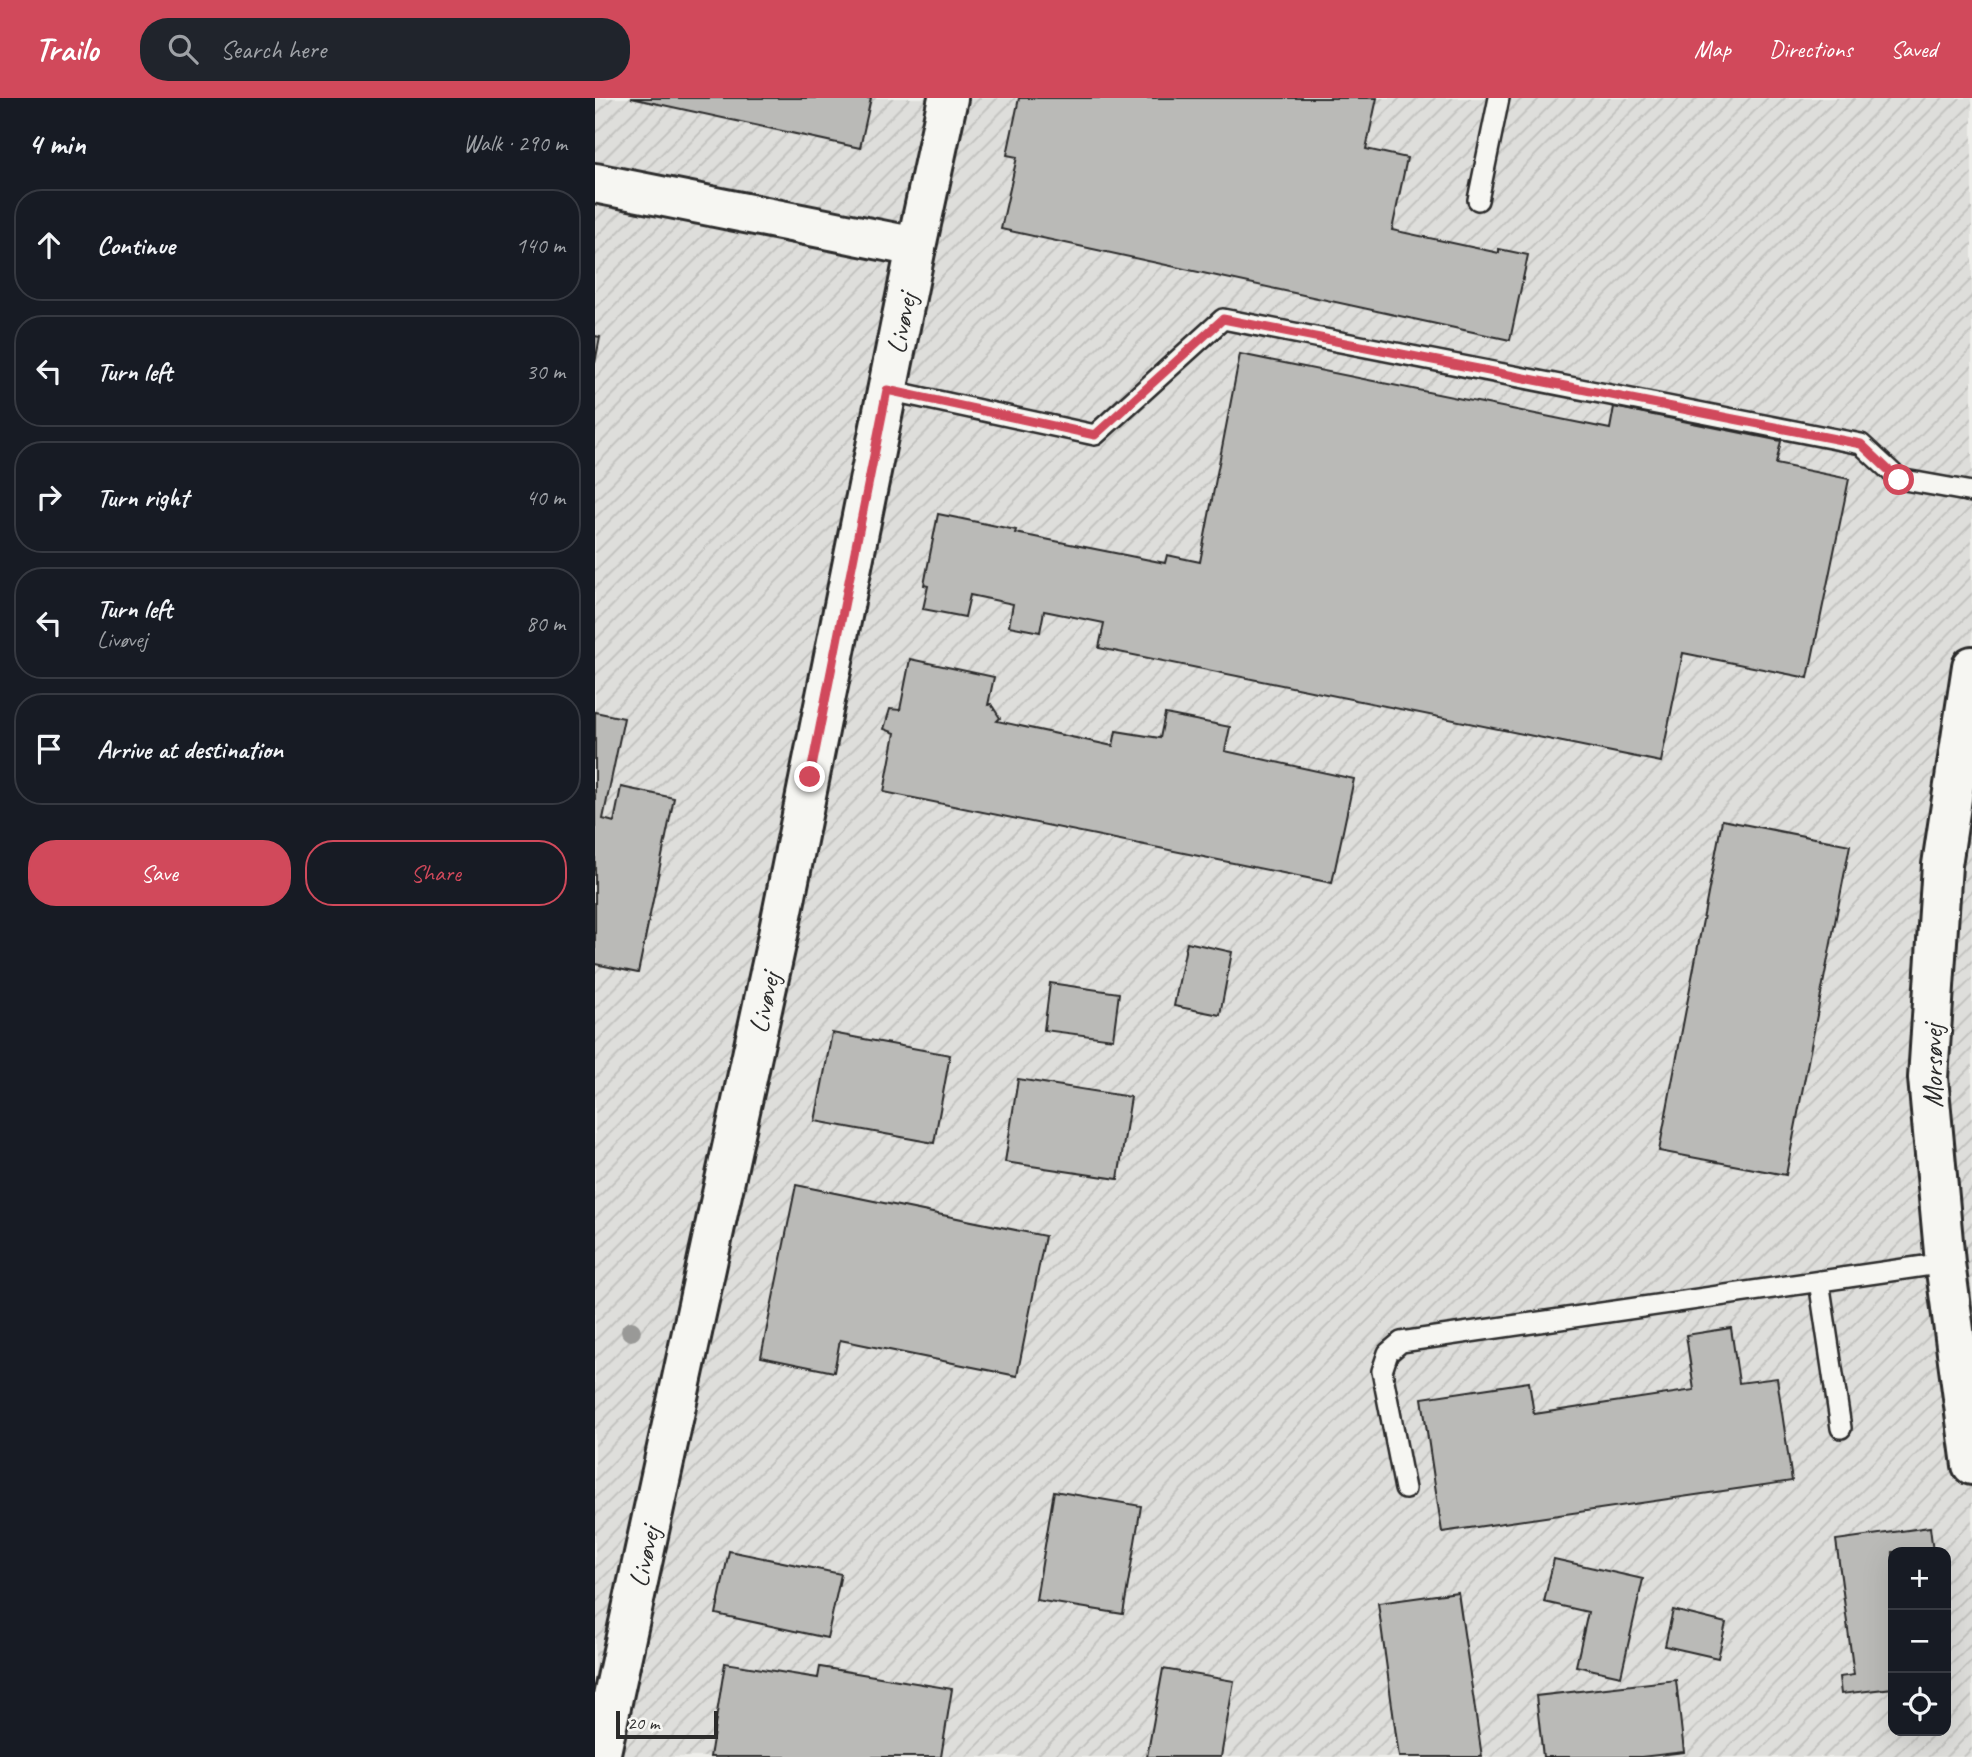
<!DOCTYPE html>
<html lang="en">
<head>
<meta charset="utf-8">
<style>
	body { margin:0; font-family:Caveat,sans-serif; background:#20242c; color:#f1f3f6 }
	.controls { position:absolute; right:21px; bottom:21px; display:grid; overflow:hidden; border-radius:14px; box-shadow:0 7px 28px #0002 }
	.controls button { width:63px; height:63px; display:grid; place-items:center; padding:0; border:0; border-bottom:2px solid #363941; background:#171b24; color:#f1f3f6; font:35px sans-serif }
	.scale { position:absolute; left:21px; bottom:18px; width:102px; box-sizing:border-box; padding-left:7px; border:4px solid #2b2b2b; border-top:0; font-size:19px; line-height:24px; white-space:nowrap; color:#2b2b2b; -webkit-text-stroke:5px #f6f6f2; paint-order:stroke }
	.stop { position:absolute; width:21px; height:21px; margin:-16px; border:5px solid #d1495b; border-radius:50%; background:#fff }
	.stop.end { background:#d1495b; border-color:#fff; box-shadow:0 2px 7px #0008 }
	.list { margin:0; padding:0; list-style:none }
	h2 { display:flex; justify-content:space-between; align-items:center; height:91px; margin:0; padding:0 28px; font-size:30px }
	h2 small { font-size:23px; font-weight:400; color:#9ea1a6 }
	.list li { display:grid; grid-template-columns:46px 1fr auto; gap:21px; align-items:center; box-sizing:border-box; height:112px; margin:0 14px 14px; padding:0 14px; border:2px solid #363941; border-radius:28px }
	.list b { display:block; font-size:26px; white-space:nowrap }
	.list p { margin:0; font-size:23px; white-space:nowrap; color:#9ea1a6 }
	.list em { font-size:23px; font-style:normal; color:#9ea1a6 }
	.actions { display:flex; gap:14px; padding:21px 28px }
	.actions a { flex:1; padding:16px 0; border:2px solid #d1495b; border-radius:28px; text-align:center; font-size:24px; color:#d1495b }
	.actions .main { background:#d1495b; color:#fff }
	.icon { flex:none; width:38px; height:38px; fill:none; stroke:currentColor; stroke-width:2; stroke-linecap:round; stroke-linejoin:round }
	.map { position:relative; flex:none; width:1377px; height:1659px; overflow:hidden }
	header { display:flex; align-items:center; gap:42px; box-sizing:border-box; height:98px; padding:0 35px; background:#d1495b; color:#fff }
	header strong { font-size:33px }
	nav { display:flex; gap:38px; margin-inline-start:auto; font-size:24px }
	.search { width:490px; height:63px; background:#20242c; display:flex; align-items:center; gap:18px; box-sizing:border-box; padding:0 24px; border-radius:28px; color:#9ea1a6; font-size:26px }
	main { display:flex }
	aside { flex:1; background:#171b24 }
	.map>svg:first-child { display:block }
	.industrial { fill:url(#industrial-furrows); fill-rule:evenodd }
	.building { fill:#babab7; stroke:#2b2b2b; stroke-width:2 }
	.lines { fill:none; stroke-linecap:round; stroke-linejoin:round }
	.service-casing { stroke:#2b2b2b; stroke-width:24 }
	.minor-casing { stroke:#2b2b2b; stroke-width:44 }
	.service { stroke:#f6f6f2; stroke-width:19 }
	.minor { stroke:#f6f6f2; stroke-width:38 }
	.tree { fill:#999997 }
	.route { stroke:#d1495b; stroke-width:9 }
	.labels { text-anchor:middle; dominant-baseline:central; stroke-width:7; stroke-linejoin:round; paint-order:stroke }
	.street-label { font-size:28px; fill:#2b2b2b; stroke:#f6f6f2 }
</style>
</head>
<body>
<header>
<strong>Trailo</strong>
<div class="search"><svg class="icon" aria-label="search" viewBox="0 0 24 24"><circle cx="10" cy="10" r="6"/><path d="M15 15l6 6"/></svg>Search here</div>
<nav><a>Map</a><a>Directions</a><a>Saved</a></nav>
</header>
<main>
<aside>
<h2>4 min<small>Walk · 290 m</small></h2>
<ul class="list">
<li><svg class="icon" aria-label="ahead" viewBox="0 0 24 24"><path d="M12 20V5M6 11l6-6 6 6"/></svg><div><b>Continue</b></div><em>140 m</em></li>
<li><svg class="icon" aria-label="left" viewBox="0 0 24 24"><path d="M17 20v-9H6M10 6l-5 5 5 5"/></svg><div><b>Turn left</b></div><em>30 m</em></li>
<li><svg class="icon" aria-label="right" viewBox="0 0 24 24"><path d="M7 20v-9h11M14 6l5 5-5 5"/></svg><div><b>Turn right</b></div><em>40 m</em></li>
<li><svg class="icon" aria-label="left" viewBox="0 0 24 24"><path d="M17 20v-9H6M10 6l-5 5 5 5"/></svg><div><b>Turn left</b><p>Livøvej</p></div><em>80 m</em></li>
<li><svg class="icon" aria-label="arrive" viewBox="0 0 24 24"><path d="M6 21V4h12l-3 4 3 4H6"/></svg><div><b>Arrive at destination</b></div></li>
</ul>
<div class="actions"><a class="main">Save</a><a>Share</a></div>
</aside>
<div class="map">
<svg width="1377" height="1659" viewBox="0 0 1377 1659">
	<defs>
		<pattern id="industrial-furrows" width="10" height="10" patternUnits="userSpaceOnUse" patternTransform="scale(1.75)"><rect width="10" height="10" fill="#dededb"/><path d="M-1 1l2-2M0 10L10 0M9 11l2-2" fill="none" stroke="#bfbfbc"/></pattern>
	</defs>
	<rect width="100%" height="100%" fill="#eeeeea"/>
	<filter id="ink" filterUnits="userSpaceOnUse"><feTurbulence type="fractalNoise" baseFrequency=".0143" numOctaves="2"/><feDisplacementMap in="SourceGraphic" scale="14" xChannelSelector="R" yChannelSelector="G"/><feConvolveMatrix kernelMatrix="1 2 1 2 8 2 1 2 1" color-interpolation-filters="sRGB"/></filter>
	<g filter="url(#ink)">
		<path class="industrial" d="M0 0H1377V1659H0ZM1298 1454H1351V1633H1298Z"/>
		<path class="building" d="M36 0H276L265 50Z
			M424 0H782L771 51 812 60 797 132 904 155V151L933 157 915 242 406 131 422 59 412 57Z
			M0 238 5 239 0 265Z
			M645 256 1015 331 1019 309 1186 343 1181 366 1254 381 1213 580 1088 555 1066 664 504 550 509 525 449 513 445 534 414 528 418 506 375 497 370 519 328 511 333 488 329 487 343 416 421 432 420 435 570 465 572 457 605 464Z
			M315 561 399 579 393 607 396 606 405 620 402 623 518 648 521 633 565 640 570 616 635 629 630 653 759 681 737 785 289 694 300 635 289 631 295 611 305 612Z
			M0 614 29 620 8 721 19 724 26 689 79 700 43 875 0 866Z
			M1127 722 1255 747 1191 1077 1064 1053Z
			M592 844 637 854 625 917 579 908Z
			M455 885 524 895 518 941 449 932Z
			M237 935 355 957 339 1045 220 1023Z
			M423 981 536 999 523 1081 410 1064Z
			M201 1087 450 1138 422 1278 245 1242 239 1274 166 1259Z
			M1136 1230 1144 1285 1182 1280 1197 1383 847 1434 827 1300 934 1284 939 1316 1099 1292 1091 1237Z
			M459 1393 546 1408 528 1516 441 1502Z
			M1335 1429 1338 1454H1298V1590L1246 1596 1244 1579 1259 1577 1241 1442Z
			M134 1453 246 1476 232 1540 121 1516Z
			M959 1461 1048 1481 1026 1578 981 1568 993 1514 949 1504Z
			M863 1494 887 1659H804L783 1505Z
			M1078 1512 1131 1525 1123 1560 1070 1548Z
			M130 1565 223 1580 225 1569 357 1591 346 1659H115Z
			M568 1571 639 1583 626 1659H552Z
			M1081 1582 1089 1654 1046 1659H948L941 1598Z"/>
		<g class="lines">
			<g class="service-casing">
				<path id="service" d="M883 102 904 0
					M292 292 500 337 628 221 1266 346 1304 381 1377 394
					M1224 1183 1246 1330
					M810 1391 787 1273 793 1255 806 1244 1350 1165"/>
			</g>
			<g class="minor-casing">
				<g id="minor">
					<path d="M0 85 321 149"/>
					<path d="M1377 568 1347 767 1333 980 1350 1165 1377 1367"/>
					<path id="s1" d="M5 1659 182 842 321 149 353 0"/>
				</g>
			</g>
			<use href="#service" class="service"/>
			<use href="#minor" class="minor"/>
		</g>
		<circle class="tree" cx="36" cy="1233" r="10"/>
	</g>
	<g class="lines" filter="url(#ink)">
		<path class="route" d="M215 679 292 292 500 337 628 221 1266 346 1304 382"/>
	</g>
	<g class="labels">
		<g class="street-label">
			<text stroke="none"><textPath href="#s1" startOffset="1465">Livøvej</textPath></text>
			<text stroke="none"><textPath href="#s1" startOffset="772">Livøvej</textPath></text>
			<text transform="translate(1337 968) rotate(-90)">Morsøvej</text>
			<text stroke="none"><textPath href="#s1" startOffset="205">Livøvej</textPath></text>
		</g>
	</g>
</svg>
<div class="controls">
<button>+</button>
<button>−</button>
<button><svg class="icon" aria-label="locate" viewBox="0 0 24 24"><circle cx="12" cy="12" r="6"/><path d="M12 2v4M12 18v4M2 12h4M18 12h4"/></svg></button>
</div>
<div class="scale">20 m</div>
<div class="stop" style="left:1304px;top:382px"></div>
<div class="stop end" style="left:215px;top:679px"></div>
</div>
</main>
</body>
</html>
